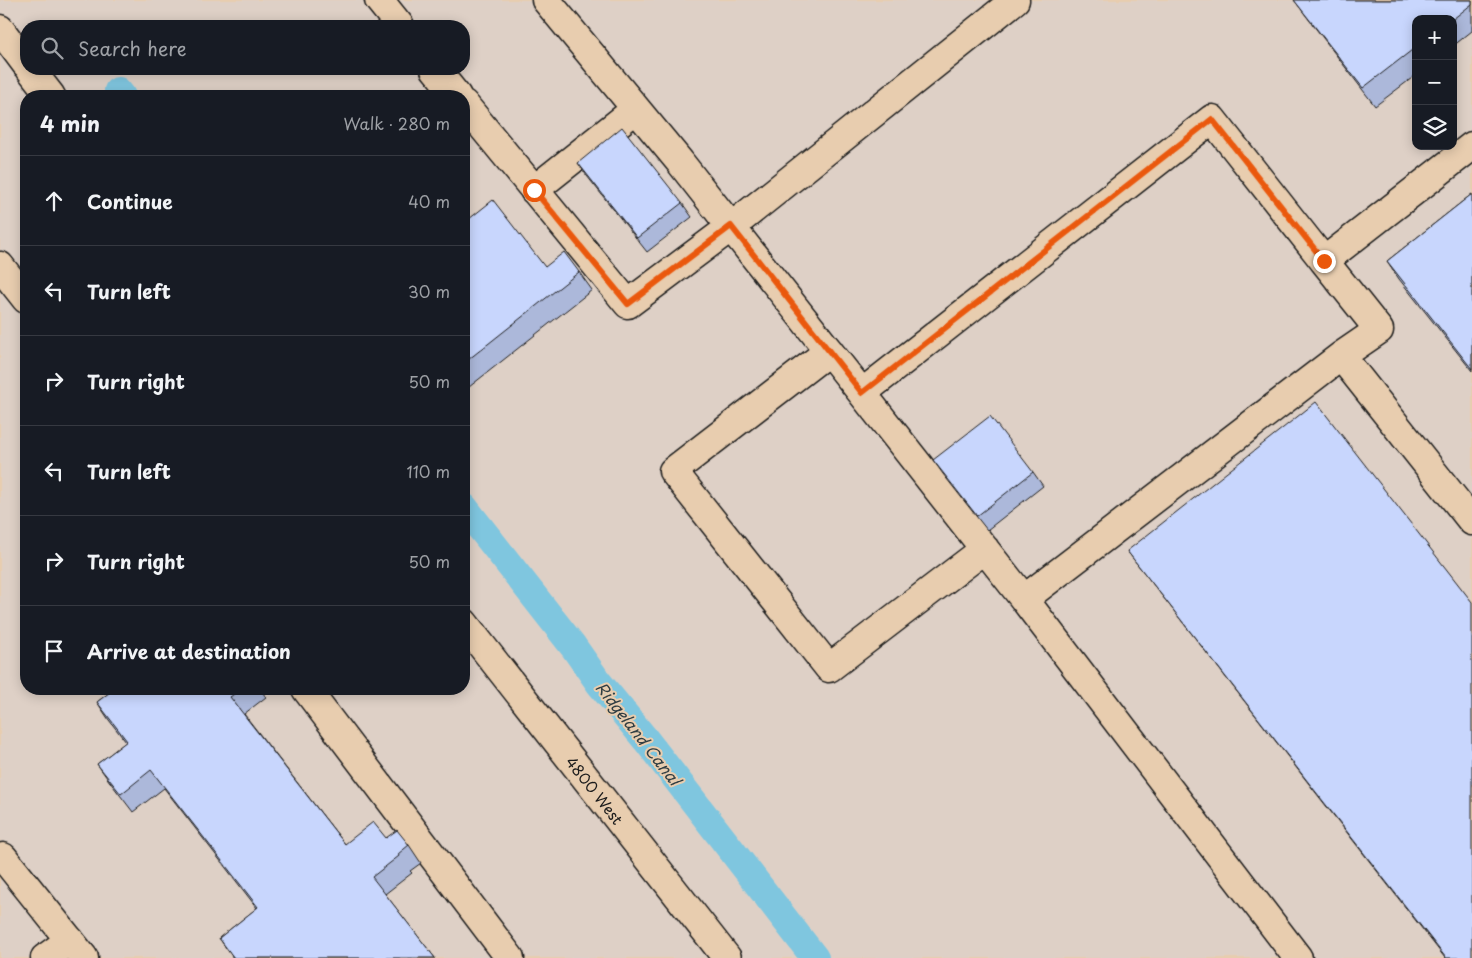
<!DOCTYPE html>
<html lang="en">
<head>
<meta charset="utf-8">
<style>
	body { margin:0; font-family:"Playpen Sans",sans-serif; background:#20242c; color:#f1f3f6 }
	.controls { position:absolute; right:15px; top:15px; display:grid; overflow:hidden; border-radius:10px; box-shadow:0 2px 12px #0003 }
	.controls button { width:45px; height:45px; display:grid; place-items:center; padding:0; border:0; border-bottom:1px solid #363941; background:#171b24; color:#f1f3f6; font:25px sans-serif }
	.stop { position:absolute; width:15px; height:15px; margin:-11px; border:4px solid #ea580c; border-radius:50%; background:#fff }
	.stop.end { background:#ea580c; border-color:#fff; box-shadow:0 1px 5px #0008 }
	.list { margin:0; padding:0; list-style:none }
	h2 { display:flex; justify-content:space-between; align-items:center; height:65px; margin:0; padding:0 20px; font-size:21px }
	h2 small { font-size:16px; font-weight:400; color:#9ea1a6 }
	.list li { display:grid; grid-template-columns:32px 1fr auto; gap:15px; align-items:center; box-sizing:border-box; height:90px; padding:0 20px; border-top:1px solid #363941 }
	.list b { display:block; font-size:19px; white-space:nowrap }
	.list em { font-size:16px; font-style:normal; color:#9ea1a6 }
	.icon { flex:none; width:28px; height:28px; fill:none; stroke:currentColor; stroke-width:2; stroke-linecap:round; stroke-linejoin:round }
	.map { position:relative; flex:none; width:1472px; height:958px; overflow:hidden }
	.search { position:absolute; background:#171b24; box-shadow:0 2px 12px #0003; left:20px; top:20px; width:450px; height:55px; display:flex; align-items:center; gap:12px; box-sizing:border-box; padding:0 18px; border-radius:20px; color:#9ea1a6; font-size:19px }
	.panel { position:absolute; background:#171b24; box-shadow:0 2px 12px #0003; left:20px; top:90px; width:450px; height:605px; border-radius:20px }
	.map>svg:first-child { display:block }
	.built { fill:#ded0c6; fill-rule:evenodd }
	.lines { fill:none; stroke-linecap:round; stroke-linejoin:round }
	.canal { stroke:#7fc6df; stroke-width:28 }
	.minor-casing { stroke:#1c1c1c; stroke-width:31 }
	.minor { stroke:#e8cdaf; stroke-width:28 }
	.wall { fill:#acb8da; stroke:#1c1c1c }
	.building { fill:#c8d6fd; stroke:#1c1c1c }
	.route { stroke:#ea580c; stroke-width:6 }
	.labels { text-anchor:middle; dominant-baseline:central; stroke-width:4; stroke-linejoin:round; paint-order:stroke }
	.street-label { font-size:15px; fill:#1c1c1c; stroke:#e8cdaf }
	.water-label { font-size:16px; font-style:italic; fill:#303e43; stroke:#e8cdaf }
</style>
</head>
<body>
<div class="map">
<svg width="1472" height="958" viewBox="0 0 1472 958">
	<rect width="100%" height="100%" fill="#e8cdaf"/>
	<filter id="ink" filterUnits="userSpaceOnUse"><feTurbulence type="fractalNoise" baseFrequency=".02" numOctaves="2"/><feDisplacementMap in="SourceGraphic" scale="10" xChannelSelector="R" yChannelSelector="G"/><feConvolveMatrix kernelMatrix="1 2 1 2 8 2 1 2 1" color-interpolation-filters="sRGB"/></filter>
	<g filter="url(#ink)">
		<path class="built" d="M0 0H1472V958H0ZM1416 19H1453V146H1416ZM26 26H464V69H26ZM26 96H464V689H26Z"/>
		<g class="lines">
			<path class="canal" d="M118 91 122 96
				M464 507 573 646 599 683 646 740 815 958"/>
			<g class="minor-casing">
				<path id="minor" d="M379 0 400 26
					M546 0 680 162 1024 599
					M0 29 26 64
					M30 69 51 96
					M435 69 457 96
					M464 104 628 304 731 227 1015 0
					M534 190 636 109
					M1324 261 1379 330 1341 356
					M0 266 26 299
					M829 351 673 471 829 668 985 549
					M862 393 1212 119 1324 261 1472 146
					M464 623 727 958
					M306 689 510 958
					M0 858 3 857 84 958
					M45 958 70 940
					M1298 958 1024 599 1341 356 1472 521"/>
			</g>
			<use href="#minor" class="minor"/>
		</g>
		<path class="wall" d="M1294 0H1472V31L1453 46V19H1416V75L1375 106Z
			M578 163 682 203 692 217 647 252 587 176Z
			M1472 194V371L1399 279 1387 261Z
			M464 223 545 267 579 272 592 290 464 391Z
			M933 460 1033 472 1043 486 987 530 943 474Z
			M1127 551 1472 958H1445Z
			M114 689H260L266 697 244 714 345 844 386 838 409 845 421 863 410 871 412 873 385 894 435 958H233L219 938 257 908 164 788 133 812 110 782 97 764 126 742 109 720 97 702Z"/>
		<path class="building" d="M1294 0H1472V4L1453 19H1416V47L1363 88Z
			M622 127 682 203 637 238 578 163Z
			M1472 194V369L1387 261Z
			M493 200 545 267 564 252 579 272 464 363V223Z
			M1316 402 1472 602V958H1446L1127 551Z
			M990 416 1033 472 977 516 933 460Z
			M114 689H241L230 697 345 844 373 822 386 838 397 830 409 845 398 854 399 856 372 877 435 958H234L219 938 258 907 151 770 121 794 97 764 127 741 97 702Z"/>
	</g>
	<g class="lines" filter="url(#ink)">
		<path class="route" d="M534 190 628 304 731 226 862 393 1212 119 1324 261"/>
	</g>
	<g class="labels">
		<g class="street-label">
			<text transform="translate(595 790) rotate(52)">4800 West</text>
		</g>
		<g class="water-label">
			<text transform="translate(639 733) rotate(52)">Ridgeland Canal</text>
		</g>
	</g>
</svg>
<div class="controls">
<button>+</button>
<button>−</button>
<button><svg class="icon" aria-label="layers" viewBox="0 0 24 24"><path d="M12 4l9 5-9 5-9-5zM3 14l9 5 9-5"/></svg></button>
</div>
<div class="stop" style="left:534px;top:190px"></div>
<div class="stop end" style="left:1324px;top:261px"></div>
<div class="search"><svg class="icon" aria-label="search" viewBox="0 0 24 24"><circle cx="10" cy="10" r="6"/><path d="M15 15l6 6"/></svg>Search here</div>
<section class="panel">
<h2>4 min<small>Walk · 280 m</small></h2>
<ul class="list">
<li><svg class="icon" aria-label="ahead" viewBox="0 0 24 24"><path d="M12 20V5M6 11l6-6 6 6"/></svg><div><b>Continue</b></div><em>40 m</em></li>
<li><svg class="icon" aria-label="left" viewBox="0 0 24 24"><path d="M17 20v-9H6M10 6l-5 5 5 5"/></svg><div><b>Turn left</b></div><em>30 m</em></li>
<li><svg class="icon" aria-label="right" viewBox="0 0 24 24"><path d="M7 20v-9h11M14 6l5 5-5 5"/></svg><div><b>Turn right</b></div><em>50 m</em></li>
<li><svg class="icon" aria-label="left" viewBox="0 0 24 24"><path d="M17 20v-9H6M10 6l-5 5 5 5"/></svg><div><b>Turn left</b></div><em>110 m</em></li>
<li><svg class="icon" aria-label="right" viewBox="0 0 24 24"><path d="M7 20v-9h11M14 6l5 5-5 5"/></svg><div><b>Turn right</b></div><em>50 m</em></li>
<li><svg class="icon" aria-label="arrive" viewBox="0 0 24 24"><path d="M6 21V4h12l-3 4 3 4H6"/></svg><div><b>Arrive at destination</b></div></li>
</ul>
</section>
</div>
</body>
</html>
